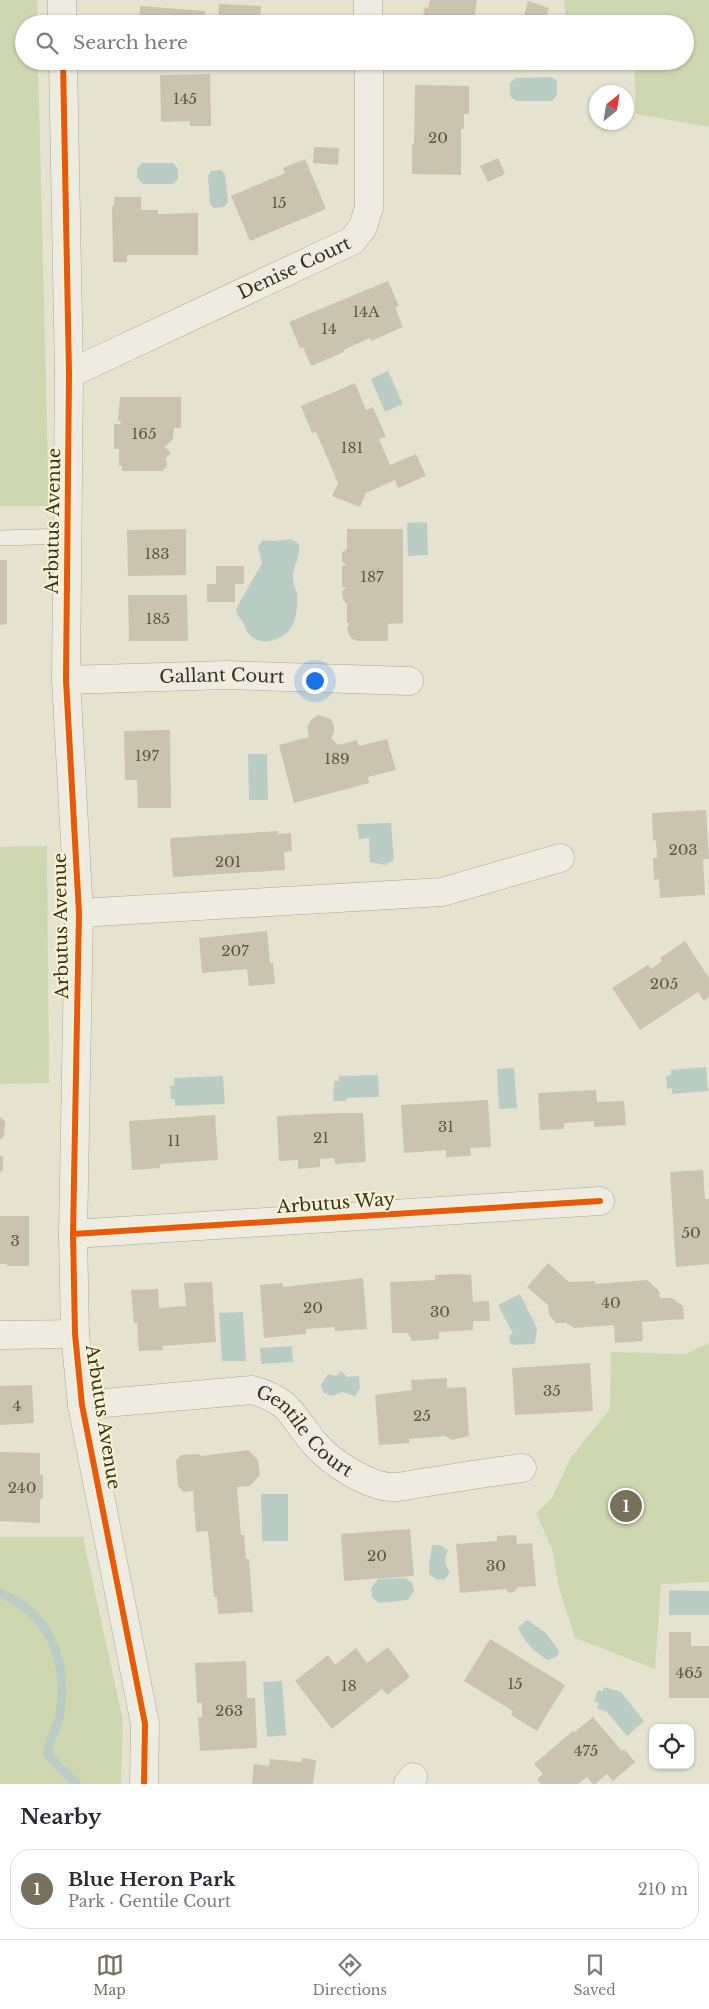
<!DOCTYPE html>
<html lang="en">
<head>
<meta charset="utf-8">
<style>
	body { margin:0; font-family:"Libre Baskerville",serif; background:#f2f2f3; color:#2b2b33 }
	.controls { position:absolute; right:15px; bottom:15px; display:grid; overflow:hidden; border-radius:10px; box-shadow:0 1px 4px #0004 }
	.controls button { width:45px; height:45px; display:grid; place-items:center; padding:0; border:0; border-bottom:1px solid #e1e1e2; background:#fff; color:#2b2b33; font:25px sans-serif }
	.compass { position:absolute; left:589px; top:85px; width:45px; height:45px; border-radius:50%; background:#fff; box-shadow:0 1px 4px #0004; rotate:30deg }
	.you { position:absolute; left:314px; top:680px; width:18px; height:18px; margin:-12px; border:4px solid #fff; border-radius:50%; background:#1a73e8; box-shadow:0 0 0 8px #1a73e833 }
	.badge { display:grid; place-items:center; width:32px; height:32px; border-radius:50%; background:#76705d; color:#fff; font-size:16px; font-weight:700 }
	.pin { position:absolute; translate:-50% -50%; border:2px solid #fff; box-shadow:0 1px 5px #0006 }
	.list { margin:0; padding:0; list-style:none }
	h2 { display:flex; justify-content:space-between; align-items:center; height:65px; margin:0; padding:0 20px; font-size:21px }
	h2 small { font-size:16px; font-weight:400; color:#7c7c81 }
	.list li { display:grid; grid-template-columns:32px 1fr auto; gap:15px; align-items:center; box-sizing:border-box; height:80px; margin:0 10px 10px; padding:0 10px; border:1px solid #e1e1e2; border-radius:20px }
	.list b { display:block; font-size:19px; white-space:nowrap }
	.list p { margin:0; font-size:16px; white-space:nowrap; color:#7c7c81 }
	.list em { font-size:16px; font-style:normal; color:#7c7c81 }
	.icon { flex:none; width:28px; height:28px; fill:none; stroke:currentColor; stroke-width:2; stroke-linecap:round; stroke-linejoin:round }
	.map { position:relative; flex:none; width:709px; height:1784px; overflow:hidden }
	.search { position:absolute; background:#fff; box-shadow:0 1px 4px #0004; left:15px; right:15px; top:15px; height:55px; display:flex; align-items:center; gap:12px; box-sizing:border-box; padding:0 18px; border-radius:28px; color:#7c7c81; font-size:19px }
	.sheet { height:155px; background:#fff }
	nav { display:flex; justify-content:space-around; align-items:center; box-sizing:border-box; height:70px; border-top:1px solid #e1e1e2; background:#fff; font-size:14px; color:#7c7c81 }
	nav a { display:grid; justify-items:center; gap:2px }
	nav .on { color:#76705d }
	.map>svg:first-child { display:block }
	.green { fill:#cfd7b1 }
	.water { fill:#bacdc4 }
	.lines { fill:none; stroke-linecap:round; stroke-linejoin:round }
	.stream { stroke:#bacdc4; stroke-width:9 }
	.building { fill:#cac3af }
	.service-casing { stroke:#aba897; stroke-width:16 }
	.minor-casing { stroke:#aba897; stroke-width:29 }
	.service { stroke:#eeece0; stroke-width:15 }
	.minor { stroke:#eeece0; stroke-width:28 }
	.cycleway-casing { stroke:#f7f3d5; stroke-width:9 }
	.cycleway { stroke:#e8590c; stroke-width:6 }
	.labels { text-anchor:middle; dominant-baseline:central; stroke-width:4; stroke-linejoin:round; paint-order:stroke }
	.number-label { font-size:15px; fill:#5f5643 }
	.street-label { font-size:18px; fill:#3b321f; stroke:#f7f3d5 }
</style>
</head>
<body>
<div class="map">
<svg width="709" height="1784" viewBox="0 0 709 1784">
	<rect width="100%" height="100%" fill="#e5e3cf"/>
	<path class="green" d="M0 0H37L38 24H24V61H38L49 506H0Z
		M564 0H709V127L636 114 634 62 612 61H685V24H566Z
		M47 846 49 1083 0 1084V847Z
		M709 1343V1582L661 1584 655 1669 575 1638 559 1588 552 1549 536 1513 552 1498 571 1457 610 1409 611 1352 686 1354Z
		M0 1537H83L123 1721 121 1784H0Z"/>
	<path class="water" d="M551 77 557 81V95L552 101H516L510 96V83L516 78Z
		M142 163H173L178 169V179L173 184H143L137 178V169Z
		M221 170 225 174 228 202 224 207 214 208 210 204 208 176 211 171Z
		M388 371 403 404 385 412 371 379Z
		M427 522 428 555 408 556 407 523Z
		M291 539 299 544C300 559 295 562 293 574 292 582 295 586 297 593 298 602 297 615 293 624 286 640 261 649 248 633 246 630 245 626 243 622 239 617 237 615 236 609L262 563 258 546 263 540 274 541Z
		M248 754H267L268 800H249Z
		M391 823 394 860 385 865 370 862 369 838 359 839 357 824Z
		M706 1067 708 1091 672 1094V1088L667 1089 666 1076 671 1075V1070Z
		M514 1068 517 1108 499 1109 497 1069Z
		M378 1075 379 1097 346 1098V1101H333L334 1081H339V1076Z
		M223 1076 225 1104 175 1106V1099H171L170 1086H174V1078Z
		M520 1294 537 1328 535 1344 514 1345 510 1343 509 1335 513 1334 498 1305Z
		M243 1312 246 1361H222L219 1313Z
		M292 1346 293 1362 261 1364 260 1348Z
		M341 1371 347 1377 359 1376 360 1388 355 1396 342 1392 331 1396 324 1393 321 1385 328 1374 336 1376Z
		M261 1494H288V1541H262Z
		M432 1545H440L448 1550C444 1559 444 1564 450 1572L445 1579 437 1580 429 1574V1565Z
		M406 1578 412 1583 414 1591 408 1600 379 1603 372 1597 371 1588 378 1579Z
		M669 1590 709 1591V1615H669Z
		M527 1620 546 1633 559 1651 556 1657 548 1660C533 1651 525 1643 518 1628Z
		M282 1681 286 1735 267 1737 263 1682Z
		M604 1687 621 1692 644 1721 627 1736 607 1712 597 1708 599 1703 594 1701 598 1690 603 1691Z"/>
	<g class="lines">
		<path class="stream" d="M0 1593C51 1613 68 1662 60 1714 58 1728 47 1740 48 1754L58 1766 77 1784"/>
	</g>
	<path class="building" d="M430 0H477L474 21 482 24H421L425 7 428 8Z
		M528 1 549 8 544 24H522Z
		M219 4 261 6 260 24H218Z
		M140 6 205 11 204 24H139Z
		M210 74 211 126H190V121L161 122 160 75Z
		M415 85 469 86V114H464V129H461V175L412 174V144H414Z
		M314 147 339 148 338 165 313 163Z
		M498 158 505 174 488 182 480 166Z
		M305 159 326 209 250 241 231 196 285 173 283 168Z
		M114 197H141V210H158V214L198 213V255H127V262H113L112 206H114Z
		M388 281 399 306 395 307 403 327 371 341 370 338 343 350 344 352 311 366 303 347 300 348 289 322Z
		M355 383 366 410 373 407 386 437 379 439 390 465 416 454 426 476 398 488 395 480 366 493 360 507 332 496 338 483 316 432 312 433 301 406Z
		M120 397H181V428H174L173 439 165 447 171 453 166 458 167 466 162 471H122V466H119V449H114V424H120L121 421H118Z
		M186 529V575L128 576 127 530Z
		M347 529H403V623L388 624V641H358L352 639 349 635 347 629 349 623H347V604L343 600 342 592 346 587H342V566L347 565 342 562V552L347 549Z
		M0 560H7V624L0 625Z
		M216 566H244V584H235V602H207V584H216Z
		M128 595H187L188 641H129Z
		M318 715 331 719 334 726V733L331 738 338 745 357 740 359 746 387 739 396 770 368 777 369 783 294 803 279 745 309 737 307 727 311 720Z
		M170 730 171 808H138L137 780H125L124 731Z
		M706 810 709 859H703L705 895 660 898 659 879 654 880 653 858H657L656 840 653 841 652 813Z
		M278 831V834L291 833 292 851 284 852 285 870 173 877 170 838Z
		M267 931 270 963H273L275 984 249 986 247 969 202 973 199 938Z
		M685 941 709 978V997L704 1001 698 992 640 1030 612 988 648 965 651 969 662 961 660 958Z
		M596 1090 597 1102 624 1101 626 1125 594 1127V1121L564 1123V1129L540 1130 538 1093Z
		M488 1100 491 1147 470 1148 471 1156 446 1157V1150L404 1153 401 1105Z
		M336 1113H363L366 1162 335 1164 334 1158 320 1159V1167L298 1169V1160L279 1161 277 1116Z
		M215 1115 218 1160 160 1164V1168L132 1170 129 1121Z
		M0 1117 5 1121 4 1136 0 1140Z
		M0 1155 3 1157V1169L0 1173Z
		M703 1170 705 1199H709V1264L676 1267 670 1172Z
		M0 1216H29V1266H7V1264H0Z
		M548 1263 569 1282 595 1281V1284L647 1280 659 1291 660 1298H672L683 1306 684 1319 642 1322 643 1341 615 1343 614 1325 574 1328 566 1323H556L549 1315 548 1305 527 1287Z
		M455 1274 471 1275 473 1302 489 1301 490 1321H473V1330L439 1332V1339L412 1341 408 1333H392L390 1282 435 1280V1275Z
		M363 1278 367 1329 335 1331 334 1327 306 1329V1334L264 1338 260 1285 282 1283 283 1287Z
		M212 1282 216 1342 162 1346 163 1350 139 1351 137 1323H134L131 1290 158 1289 159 1308 186 1306 184 1283Z
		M590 1363 593 1411 515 1415 512 1368Z
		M447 1378V1388L466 1387 469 1436 452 1440 445 1436 409 1439 410 1443 379 1445 375 1395 412 1390 411 1380Z
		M32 1385 34 1423 0 1425V1386Z
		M248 1450 258 1460 260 1475 250 1486 237 1487 241 1535H244L246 1559H249L253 1612 218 1614 217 1597H214L208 1531 196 1532 193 1491 184 1492 178 1486 176 1460 181 1455 199 1454 201 1456Z
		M0 1452 40 1453V1475H43V1499H40V1523L0 1521Z
		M410 1529 414 1576 344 1581 341 1534Z
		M516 1535 517 1544 532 1543 536 1586 518 1587 514 1592 509 1593 505 1589 460 1593 456 1544 497 1541V1536Z
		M669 1632H691V1646H709V1698H669Z
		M490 1639 565 1685 537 1731 511 1715 513 1711 464 1681Z
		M388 1647 410 1677 387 1695 382 1689 332 1729 295 1681 328 1655 335 1665 356 1648 367 1663Z
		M246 1661 247 1698H255L257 1748 200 1751 198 1717H202V1703H197L195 1663Z
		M593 1717 622 1751 624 1749 635 1762 613 1781 607 1774 595 1784H593L587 1777 578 1784H541L537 1779 543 1774 534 1764 573 1731 575 1732Z
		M302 1758 316 1760 313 1784H252L254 1764 269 1766 270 1759 301 1762Z"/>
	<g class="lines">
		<g class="service-casing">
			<path id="service" d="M0 538 68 536"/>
		</g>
		<g class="minor-casing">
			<g id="minor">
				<path d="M62 0V24"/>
				<path d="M368 0V24"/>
				<path d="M63 61 69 374 66 680 79 913 73 1234 75 1334 82 1405 145 1724 144 1784"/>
				<path id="s1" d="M69 374 352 241 363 227 369 207V61"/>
				<path id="s2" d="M66 680 227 675 409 681"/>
				<path d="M79 913 442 892 560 858"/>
				<path d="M73 1234 600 1201"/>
				<path d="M0 1335 75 1334"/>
				<path id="s3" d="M82 1405 252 1390C294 1402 290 1416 316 1445 331 1462 367 1486 391 1487 402 1488 416 1483 428 1482 460 1477 491 1472 522 1468"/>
				<path d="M408 1784 413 1777"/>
			</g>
		</g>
		<use href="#service" class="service"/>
		<use href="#minor" class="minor"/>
		<g class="cycleway-casing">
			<path id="cycleway" d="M63 61 69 374 66 680 79 913 73 1234 75 1334 82 1405 145 1724 144 1784
				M73 1234 600 1201"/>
		</g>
		<use href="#cycleway" class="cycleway"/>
	</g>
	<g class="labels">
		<g class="number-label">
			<text x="185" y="98">145</text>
			<text x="438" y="137">20</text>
			<text x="279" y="202">15</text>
			<text x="366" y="311">14A</text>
			<text x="329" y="328">14</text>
			<text x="144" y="433">165</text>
			<text x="352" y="447">181</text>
			<text x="157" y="553">183</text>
			<text x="372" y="576">187</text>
			<text x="158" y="618">185</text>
			<text x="147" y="755">197</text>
			<text x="337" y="758">189</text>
			<text x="683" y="849">203</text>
			<text x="228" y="861">201</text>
			<text x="235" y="950">207</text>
			<text x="664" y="983">205</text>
			<text x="446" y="1126">31</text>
			<text x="321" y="1137">21</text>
			<text x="174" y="1140">11</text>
			<text x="691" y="1232">50</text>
			<text x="15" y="1240">3</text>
			<text x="611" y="1302">40</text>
			<text x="313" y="1307">20</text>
			<text x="440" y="1311">30</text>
			<text x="552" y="1390">35</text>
			<text x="17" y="1405">4</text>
			<text x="422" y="1415">25</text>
			<text x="22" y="1487">240</text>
			<text x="377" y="1555">20</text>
			<text x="496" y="1565">30</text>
			<text x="689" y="1672">465</text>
			<text x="515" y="1683">15</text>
			<text x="349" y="1685">18</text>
			<text x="229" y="1710">263</text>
			<text x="586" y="1750">475</text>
		</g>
		<g class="street-label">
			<text stroke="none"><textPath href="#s1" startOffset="249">Denise Court</textPath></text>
			<text transform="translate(53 521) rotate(-89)">Arbutus Avenue</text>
			<text stroke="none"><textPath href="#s2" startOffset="156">Gallant Court</textPath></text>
			<text transform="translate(61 926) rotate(-91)">Arbutus Avenue</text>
			<text transform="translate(336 1203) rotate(-4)">Arbutus Way</text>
			<text transform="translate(103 1417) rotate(81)">Arbutus Avenue</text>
			<text stroke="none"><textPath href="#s3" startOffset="239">Gentile Court</textPath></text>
		</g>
	</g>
</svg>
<div class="controls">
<button><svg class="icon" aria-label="locate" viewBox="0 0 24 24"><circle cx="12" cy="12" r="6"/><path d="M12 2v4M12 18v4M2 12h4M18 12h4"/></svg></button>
</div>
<svg class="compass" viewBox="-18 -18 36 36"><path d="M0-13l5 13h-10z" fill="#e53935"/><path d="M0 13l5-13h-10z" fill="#7c7c81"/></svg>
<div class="you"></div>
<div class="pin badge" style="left:626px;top:1506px">1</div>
<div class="search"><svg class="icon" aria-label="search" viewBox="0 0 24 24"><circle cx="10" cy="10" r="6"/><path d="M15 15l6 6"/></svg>Search here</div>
</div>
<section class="sheet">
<h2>Nearby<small></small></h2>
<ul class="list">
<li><span class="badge">1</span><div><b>Blue Heron Park</b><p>Park · Gentile Court</p></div><em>210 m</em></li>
</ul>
</section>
<nav>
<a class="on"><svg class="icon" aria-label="map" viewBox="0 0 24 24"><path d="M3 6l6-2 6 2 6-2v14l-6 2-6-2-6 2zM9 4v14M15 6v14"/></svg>Map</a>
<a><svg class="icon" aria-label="directions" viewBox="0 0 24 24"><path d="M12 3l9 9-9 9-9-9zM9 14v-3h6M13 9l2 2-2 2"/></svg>Directions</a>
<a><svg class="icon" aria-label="saved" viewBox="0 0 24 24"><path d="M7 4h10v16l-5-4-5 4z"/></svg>Saved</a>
</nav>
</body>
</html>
